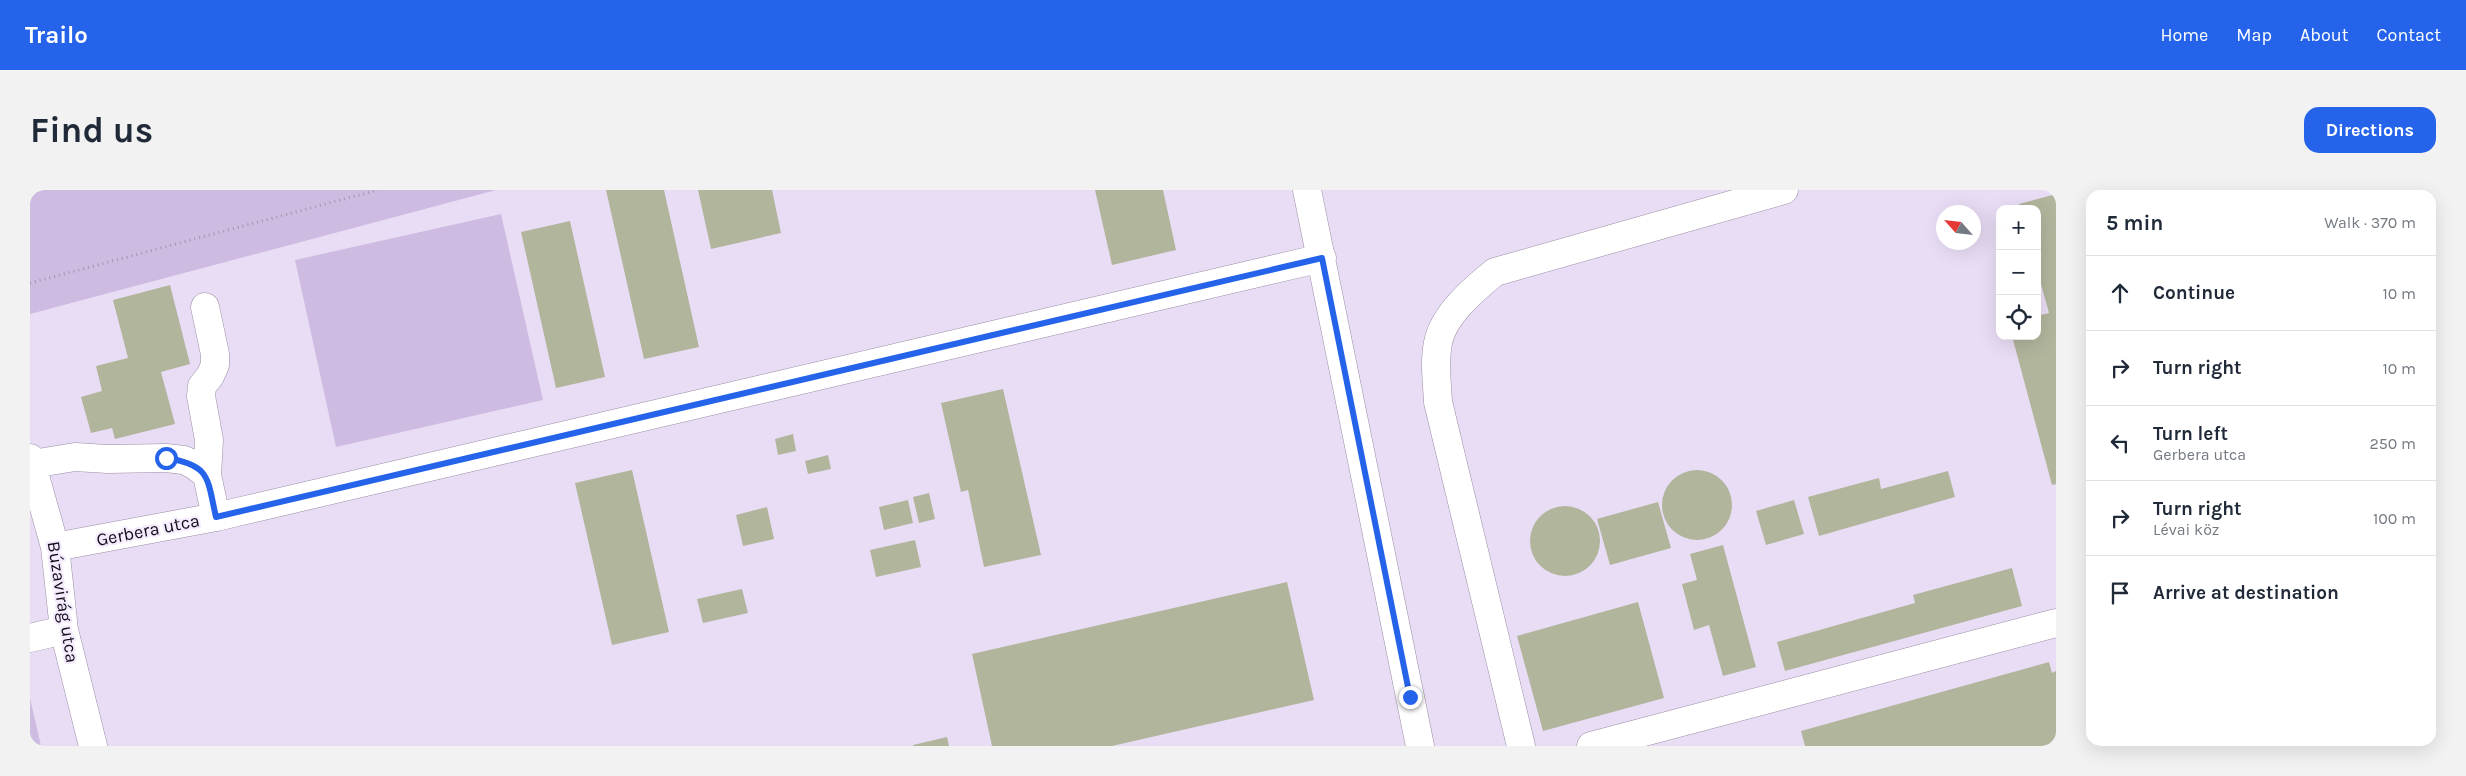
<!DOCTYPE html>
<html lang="en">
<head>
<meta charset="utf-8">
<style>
	body { margin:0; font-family:Karla,sans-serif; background:#f2f2f3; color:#1f2937 }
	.controls { position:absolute; right:15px; top:15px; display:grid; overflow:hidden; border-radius:10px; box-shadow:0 5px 20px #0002 }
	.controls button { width:45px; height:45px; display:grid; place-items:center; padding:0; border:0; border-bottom:1px solid #e0e1e3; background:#fff; color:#1f2937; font:25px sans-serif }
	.compass { position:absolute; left:1906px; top:15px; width:45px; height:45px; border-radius:50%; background:#fff; box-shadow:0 5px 20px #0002; rotate:297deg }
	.stop { position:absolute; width:15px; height:15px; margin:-11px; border:4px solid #2563eb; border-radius:50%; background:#fff }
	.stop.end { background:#2563eb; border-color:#fff; box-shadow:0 1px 5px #0008 }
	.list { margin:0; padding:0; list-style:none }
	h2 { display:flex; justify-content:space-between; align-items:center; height:65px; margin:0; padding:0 20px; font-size:21px }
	h2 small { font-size:16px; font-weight:400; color:#747a83 }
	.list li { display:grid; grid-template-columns:32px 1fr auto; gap:15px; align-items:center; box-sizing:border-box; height:75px; padding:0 20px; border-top:1px solid #e0e1e3 }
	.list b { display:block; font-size:19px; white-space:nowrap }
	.list p { margin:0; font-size:16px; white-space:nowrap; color:#747a83 }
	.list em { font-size:16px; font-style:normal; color:#747a83 }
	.icon { flex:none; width:28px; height:28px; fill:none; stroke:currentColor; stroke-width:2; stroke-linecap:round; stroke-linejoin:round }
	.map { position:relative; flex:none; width:2026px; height:556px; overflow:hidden; border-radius:15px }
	header { display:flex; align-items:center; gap:30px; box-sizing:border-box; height:70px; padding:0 25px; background:#2563eb; color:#fff }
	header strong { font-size:24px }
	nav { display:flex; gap:28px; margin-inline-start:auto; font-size:18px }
	.intro { display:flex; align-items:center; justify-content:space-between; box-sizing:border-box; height:120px; padding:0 30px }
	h1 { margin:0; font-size:35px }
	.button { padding:12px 22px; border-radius:15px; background:#2563eb; color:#fff; font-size:18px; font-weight:700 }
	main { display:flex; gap:30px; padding:0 30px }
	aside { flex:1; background:#fff; border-radius:15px; box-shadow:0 5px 20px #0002 }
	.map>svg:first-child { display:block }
	.green { fill:#cebbe1 }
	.building { fill:#b1b59c }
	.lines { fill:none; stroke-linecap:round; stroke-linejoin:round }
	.minor-casing { stroke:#998ea4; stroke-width:29 }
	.path { stroke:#a097aa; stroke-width:3; stroke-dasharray:1 4; stroke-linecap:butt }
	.minor { stroke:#fff; stroke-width:28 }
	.route { stroke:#2563eb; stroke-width:6 }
	.labels { text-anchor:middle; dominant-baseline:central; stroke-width:4.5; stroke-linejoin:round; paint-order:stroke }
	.street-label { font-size:18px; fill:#120e16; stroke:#f5ebff }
</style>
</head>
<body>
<header>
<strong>Trailo</strong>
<nav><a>Home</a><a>Map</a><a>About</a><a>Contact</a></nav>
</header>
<div class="intro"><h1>Find us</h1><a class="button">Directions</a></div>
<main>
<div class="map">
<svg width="2026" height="556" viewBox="0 0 2026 556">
	<rect width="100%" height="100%" fill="#e9ddf5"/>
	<path class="green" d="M14 0H466L0 124V4Z
		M471 24 513 210 306 257 265 70Z
		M0 508 11 556H0Z"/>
	<path class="building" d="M576 0H634L669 157 614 169Z
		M668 0H742L751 43 681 59Z
		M1065 0H1133L1146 60 1082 75Z
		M2026 4V294L2022 295 1982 146H2007V126L2019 123 2007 80V19H1990L1989 14Z
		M540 31 575 187 526 198 491 42Z
		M140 95 160 174 131 182 145 234 85 249 82 238 61 243 51 207 72 201 66 176 98 168 83 110Z
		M973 199 1011 365 954 377 938 300 931 302 911 213Z
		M763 244 766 261 748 265 745 249Z
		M798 265 801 279 778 284 775 271Z
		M602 280 639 442 582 455 545 293Z
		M1632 315a35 35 0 1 1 70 0a35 35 0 1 1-70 0Z
		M1918 281 1925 307 1789 346 1778 307 1849 288 1851 299Z
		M899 303 905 329 889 333 883 307Z
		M878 310 883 333 854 340 849 317Z
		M1764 310 1774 344 1736 355 1726 321Z
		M1628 312 1641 358 1580 375 1567 329Z
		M1500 351a35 35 0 1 1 70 0a35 35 0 1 1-70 0Z
		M737 317 744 349 713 356 706 325Z
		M885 350 891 377 846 387 840 360Z
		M1693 355 1726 477 1693 486 1679 435 1664 440 1652 394 1667 390 1660 364Z
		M1982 378 1992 416 1755 481 1747 452 1885 413 1883 405Z
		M1257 392 1284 510 1082 556H962L942 464Z
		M712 399 718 423 673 433 667 409Z
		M1608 412 1634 508 1513 541 1487 446Z
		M2019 472 2022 483 2026 481V556H1775L1771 541Z
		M917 547 919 556H883V555Z"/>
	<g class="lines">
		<g class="minor-casing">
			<path id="minor" d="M1277 0 1390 556
				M175 117 185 164V175L180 186 172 196 171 206 179 250 177 285
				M0 268 25 357 34 440 63 556
				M2 274 45 267 78 269 136 268 154 270 164 275 177 285 186 327
				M25 357 186 327 1292 68
				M0 448 34 440
				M1491 556 1408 212C1407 192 1404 172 1408 153 1413 125 1444 99 1465 82L1754 0
				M1561 556 2026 433"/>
		</g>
		<path class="path" d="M0 93 348 0"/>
		<use href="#minor" class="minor"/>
	</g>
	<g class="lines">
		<path class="route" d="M136 268C181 275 177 288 186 327L1292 68 1380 507"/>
	</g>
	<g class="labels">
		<g class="street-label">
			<text transform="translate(118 340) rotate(-11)">Gerbera utca</text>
			<text transform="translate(33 412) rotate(81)">Búzavirág utca</text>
		</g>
	</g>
</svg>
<div class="controls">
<button>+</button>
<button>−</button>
<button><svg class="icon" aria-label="locate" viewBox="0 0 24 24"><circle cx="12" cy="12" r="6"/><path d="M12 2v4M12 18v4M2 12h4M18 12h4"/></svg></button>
</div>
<svg class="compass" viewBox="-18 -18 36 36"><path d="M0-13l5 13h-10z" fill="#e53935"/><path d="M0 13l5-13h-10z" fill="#747a83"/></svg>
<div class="stop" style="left:136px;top:268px"></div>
<div class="stop end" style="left:1380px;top:507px"></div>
</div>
<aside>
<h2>5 min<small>Walk · 370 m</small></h2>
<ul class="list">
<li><svg class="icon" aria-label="ahead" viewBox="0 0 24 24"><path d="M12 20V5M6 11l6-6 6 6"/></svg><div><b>Continue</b></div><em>10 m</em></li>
<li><svg class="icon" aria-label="right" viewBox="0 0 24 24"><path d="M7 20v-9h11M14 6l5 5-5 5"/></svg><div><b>Turn right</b></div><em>10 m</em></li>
<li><svg class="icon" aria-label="left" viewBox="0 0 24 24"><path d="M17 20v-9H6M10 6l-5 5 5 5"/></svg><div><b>Turn left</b><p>Gerbera utca</p></div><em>250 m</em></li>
<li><svg class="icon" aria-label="right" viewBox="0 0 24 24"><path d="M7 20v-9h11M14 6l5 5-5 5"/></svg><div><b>Turn right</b><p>Lévai köz</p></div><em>100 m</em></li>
<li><svg class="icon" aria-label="arrive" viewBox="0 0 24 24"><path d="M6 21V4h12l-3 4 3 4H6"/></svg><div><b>Arrive at destination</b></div></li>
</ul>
</aside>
</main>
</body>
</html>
